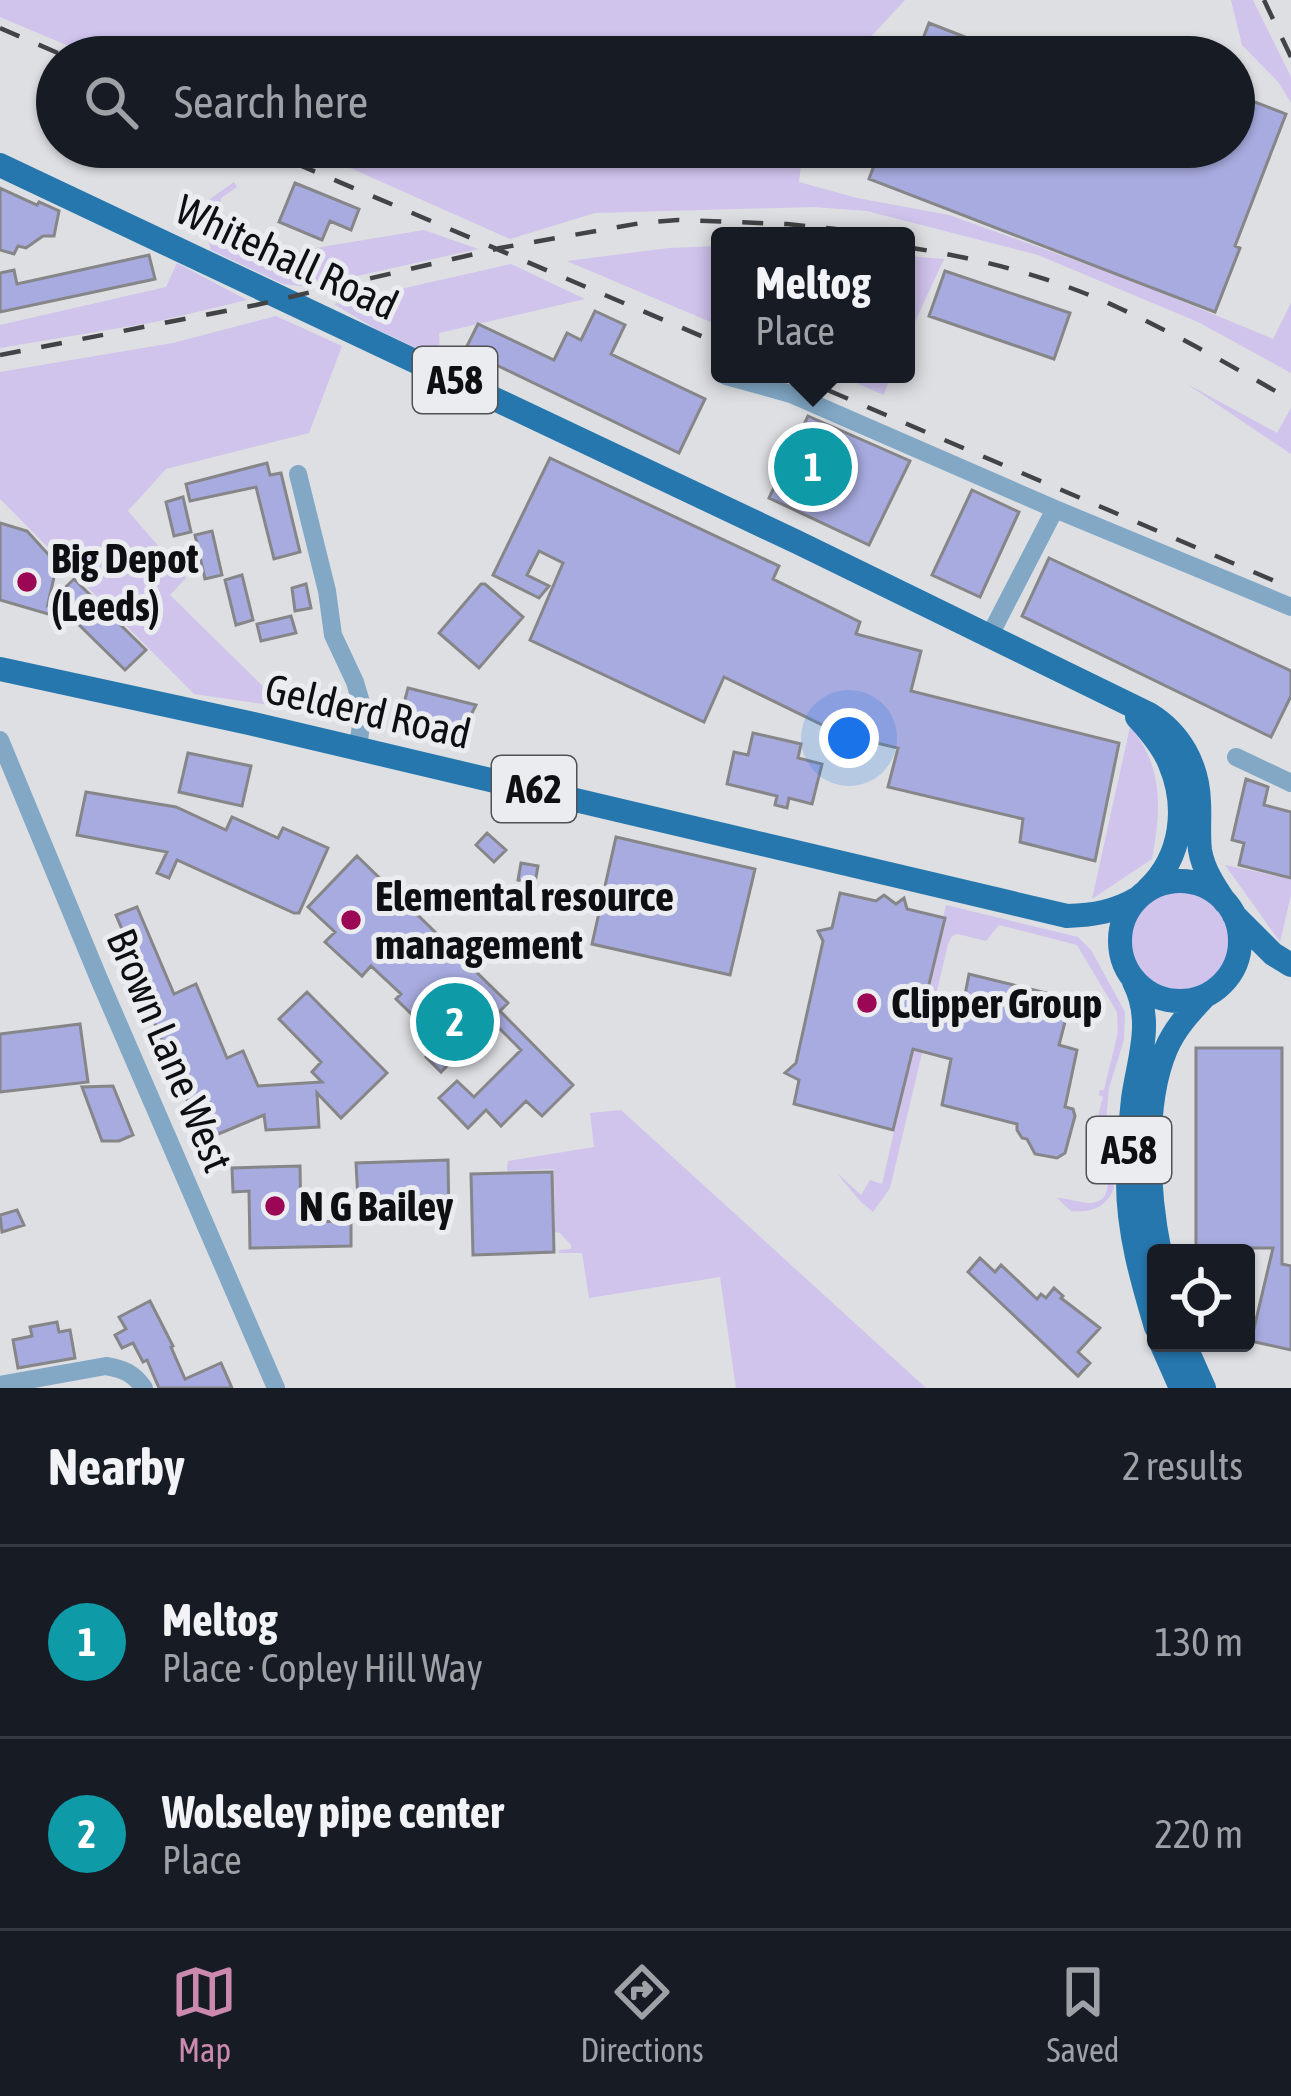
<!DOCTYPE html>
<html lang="en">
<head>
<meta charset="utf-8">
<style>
	body { margin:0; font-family:"Asap Condensed",sans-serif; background:#242831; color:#f1f3f6 }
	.controls { position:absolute; right:36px; bottom:36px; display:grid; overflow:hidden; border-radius:12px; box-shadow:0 3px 9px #0004 }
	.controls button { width:108px; height:108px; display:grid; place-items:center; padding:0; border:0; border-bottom:3px solid #363941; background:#171b24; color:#f1f3f6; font:60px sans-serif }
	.you { position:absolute; left:849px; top:738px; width:42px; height:42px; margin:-30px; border:9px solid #fff; border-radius:50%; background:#1a73e8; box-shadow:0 0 0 18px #1a73e833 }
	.badge { display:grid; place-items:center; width:78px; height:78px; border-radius:50%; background:#cb89ae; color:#fff; font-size:39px; font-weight:700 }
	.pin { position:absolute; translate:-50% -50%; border:6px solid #fff; box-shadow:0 3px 12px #0006 }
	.popup { position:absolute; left:711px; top:227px; width:204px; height:156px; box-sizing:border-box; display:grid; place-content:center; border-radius:12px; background:#171b24; filter:drop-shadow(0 3px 9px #0005); font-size:39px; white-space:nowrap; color:#9ea1a6 }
	.popup b { font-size:45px; color:#f1f3f6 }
	.popup::after { content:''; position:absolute; left:50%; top:100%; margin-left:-24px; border:24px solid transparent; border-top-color:#171b24 }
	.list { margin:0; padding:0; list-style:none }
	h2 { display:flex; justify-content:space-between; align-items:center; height:156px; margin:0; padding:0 48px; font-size:51px }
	h2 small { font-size:39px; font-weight:400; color:#9ea1a6 }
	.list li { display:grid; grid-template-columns:78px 1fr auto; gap:36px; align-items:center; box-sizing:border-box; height:192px; padding:0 48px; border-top:3px solid #363941 }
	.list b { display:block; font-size:45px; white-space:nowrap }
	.list p { margin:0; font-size:39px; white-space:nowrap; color:#9ea1a6 }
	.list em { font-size:39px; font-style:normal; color:#9ea1a6 }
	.icon { flex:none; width:66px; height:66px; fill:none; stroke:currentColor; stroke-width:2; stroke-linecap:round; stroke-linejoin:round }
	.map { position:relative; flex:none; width:1291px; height:1388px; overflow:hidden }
	.search { position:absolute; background:#171b24; box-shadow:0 3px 9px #0004; left:36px; right:36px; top:36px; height:132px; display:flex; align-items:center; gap:30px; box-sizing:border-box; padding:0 42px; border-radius:66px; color:#9ea1a6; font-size:45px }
	.sheet { height:540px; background:#171b24 }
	nav { display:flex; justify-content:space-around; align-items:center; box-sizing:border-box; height:168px; border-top:3px solid #363941; background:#171b24; font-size:33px; color:#9ea1a6 }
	nav a { display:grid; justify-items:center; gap:6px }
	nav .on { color:#cb89ae }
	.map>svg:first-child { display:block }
	.green { fill:#d0c3ec }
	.building { fill:#a7abdf; stroke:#868689; stroke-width:3 }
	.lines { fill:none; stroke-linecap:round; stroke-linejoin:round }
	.minor { stroke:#82a8c6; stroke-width:18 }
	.major { stroke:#2677ae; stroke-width:24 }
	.rail { stroke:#424345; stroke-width:4.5; stroke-dasharray:21 21; stroke-linecap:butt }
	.poi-dot { fill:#9c0755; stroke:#eaecef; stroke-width:4.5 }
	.labels { text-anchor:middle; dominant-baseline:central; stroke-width:10; stroke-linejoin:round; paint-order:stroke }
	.shield { fill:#eaecef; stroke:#505153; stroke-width:3 }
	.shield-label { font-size:39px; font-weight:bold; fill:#0e0f10 }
	.street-label { font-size:42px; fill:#0e0f10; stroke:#eaecef }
	.poi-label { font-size:42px; font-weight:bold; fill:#0e0f10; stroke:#eaecef; text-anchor:start }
</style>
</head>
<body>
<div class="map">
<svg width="1291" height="1388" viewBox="0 0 1291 1388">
	<rect width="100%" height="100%" fill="#dddfe2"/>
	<path class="green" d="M0 0H905L852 57H95L0 17Z
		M1231 0H1253L1291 77V103L1279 83 1242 45Z
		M303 147H803L799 182 857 198 949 215 1133 281 1273 339 1291 303V373L1198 322 1038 255 867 211 814 207 595 213 510 239Z
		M234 182 237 187 221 198C217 225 230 241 249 259L424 230 478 249 308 287 283 284 211 250 203 225 208 216 210 199Z
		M720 246V326L567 261 669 248Z
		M906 256 944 259 906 341Z
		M177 263 247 300 155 322 0 348V325L166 287Z
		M511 264 585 299 439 333 440 359 376 329 334 304Z
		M276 316 342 346 309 433 166 469 128 511 186 578 170 595 284 707 194 694 0 499V372L173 343Z
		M835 374H891L884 395Z
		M1187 384 1277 433 1291 408V454Z
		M1130 727C1164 766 1161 811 1152 859L1092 899Z
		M1225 865 1291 879V895L1280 942Z
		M1130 941a49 49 0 1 1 98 0a49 49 0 1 1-98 0Z
		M946 905 1078 937 1091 950 1125 1012 1124 1040 1109 1088 1105 1130 1114 1188C1107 1207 1091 1213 1071 1211L1057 1198C1067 1198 1077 1202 1087 1203 1116 1204 1107 1174 1104 1156L1097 1154 1101 1134 1094 1131 1103 1097 1099 1095 1100 1090H1104L1118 1032 1117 1012 1077 945 999 925 986 941 958 934 952 936 948 944 890 1188 873 1212 860 1201 836 1172 861 1195 870 1180 882 1184Z
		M621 1110 926 1388H736L720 1277 589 1298 582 1253H559V1250L571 1249V1245L560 1233 555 1232 554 1169 507 1171 508 1161 594 1147 590 1113Z"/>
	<path class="building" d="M929 23 1014 56V57H916Z
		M1234 94 1286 114 1235 246 1240 248 1215 312 869 179 881 147H1234Z
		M295 183 359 209 351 230 330 221 322 240 279 222Z
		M0 188 37 205 39 202 59 211 54 236H43L26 248 18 246 14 254 0 250Z
		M149 255 155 279 0 312V273L14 270 17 284Z
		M945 271 1070 313 1054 359 929 316Z
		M595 311 625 325 611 354 705 399 679 453 465 350 478 324 554 360 567 333 581 340Z
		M808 416 910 461 869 545 769 498Z
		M550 458 779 566 773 579 860 622 856 634 921 651 911 691 1119 743 1095 861 1020 842 1023 819 888 787 898 748 843 735 724 677 704 722 530 640 563 563 539 551 527 575 549 586 539 598 493 575Z
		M267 463 270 475 281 473 300 552 274 559 256 487 190 501 186 484Z
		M972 490 1019 512 980 597 932 575Z
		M183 497 191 532 174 536 166 502Z
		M0 523 27 531 57 564 48 604 74 579 146 650 125 670 76 622 0 600Z
		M212 531 222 575 205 579 195 535Z
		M1049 558 1291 671V696L1271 737 1022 616Z
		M242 575 253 620 236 625 225 580Z
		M306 584 311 608 295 611 292 588Z
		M481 584H485L523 617 479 668 439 633Z
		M291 616 296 633 261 641 257 624Z
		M408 688 476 705 462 733 400 719Z
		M753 733 801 744 798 758 822 764 812 804 789 798 787 808 775 805 777 796 727 784 734 752 748 755Z
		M188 753 251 766 242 806 179 792Z
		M1246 779 1268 787 1264 805 1291 812V878L1239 865 1244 843 1232 840Z
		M86 792 176 807 226 830 232 817 278 838 283 828 328 848 299 913H294L177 860 169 878 157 873 167 852 77 835Z
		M487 833 506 850 494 862 476 845Z
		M616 837 755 869 730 975 592 944Z
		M357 856 508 1003 500 1011 573 1085 542 1116 526 1101 501 1126 486 1110 468 1128 439 1098 457 1081 474 1097 521 1050 491 1020 441 1072 426 1057 440 1042 396 999 401 994 371 966 362 976 325 942 335 932 308 907Z
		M521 863 538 866 535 883 518 880Z
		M840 893 876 901 884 895 896 904 904 898 907 909 945 918 922 1013 960 1021 969 974 1071 999 1059 1045 1077 1050 1065 1107 1073 1109 1075 1116 1065 1153 1057 1158 1035 1154 1027 1139 1022 1138 1017 1130V1124L942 1105 951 1059 913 1049 893 1130 794 1104 799 1080 785 1073 796 1063 823 941 818 931 832 928Z
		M137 907 174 994 196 984 227 1058 243 1051 258 1086 322 1082 312 1072 321 1062 279 1019 307 992 387 1073 341 1118 317 1093 319 1127 266 1130 264 1115 204 1140 147 1005 153 1003 116 915Z
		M80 1024 88 1082 0 1092V1034Z
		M1196 1048H1282V1264L1291 1266V1350L1251 1341 1273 1248H1196Z
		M113 1086 133 1135 119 1141H102L82 1087Z
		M448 1160 449 1216 395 1217 394 1198 358 1200 356 1163Z
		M300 1166 301 1222 351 1221V1246L250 1248 249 1191 233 1192 232 1168Z
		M552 1172 554 1252 473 1255 471 1174Z
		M17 1210 24 1225 2 1232 0 1215Z
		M980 1258 995 1272 1001 1265 1037 1299 1041 1294 1046 1298 1054 1288 1063 1296 1061 1298 1100 1328 1078 1352 1090 1363 1078 1376 968 1272Z
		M150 1301 173 1346 171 1347 185 1379 221 1363 232 1388H159L147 1360 143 1362 133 1343 122 1348 115 1335 126 1329 119 1317Z
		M57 1322 59 1332 70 1330 75 1358 18 1368 13 1340 32 1336 30 1327Z"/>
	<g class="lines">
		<path class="minor" d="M726 376 791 394 1055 509 1291 607
			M298 474 327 591 333 635 355 682 363 709 358 748
			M990 635 1055 509
			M0 740 99 979 276 1388
			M1236 757 1291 783
			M0 1385 106 1366C124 1369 133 1373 144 1388"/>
		<path class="major" d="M0 165 797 542 1149 714C1180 733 1198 765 1199 802 1200 817 1198 834 1200 850 1203 869 1214 886 1225 902
			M0 669 249 723 1067 916C1094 915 1114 912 1138 898
			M1137 717C1150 731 1163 746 1170 764 1188 807 1182 857 1148 889
			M1120 941a60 60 0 1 1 120 0a60 60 0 1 1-120 0Z
			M1234 915 1273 954 1291 965
			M1134 982C1154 1022 1139 1057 1133 1099 1130 1126 1128 1154 1128 1182 1128 1232 1142 1280 1156 1327
			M1160 1253C1148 1195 1142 1105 1166 1049 1175 1028 1190 1012 1205 996
			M1161 1343 1181 1388
			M1184 1343 1204 1388"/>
		<path class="rail" d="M1264 0 1291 57
			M0 28 67 57
			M257 147 720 344
			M906 247C978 258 1053 277 1119 308 1178 335 1235 368 1291 400
			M0 355 256 305 500 248 641 223 678 220 787 224 902 236
			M790 374 1291 588"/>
	</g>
	<g class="poi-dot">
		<circle cx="27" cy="582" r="12"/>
		<circle cx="351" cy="920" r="12"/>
		<circle cx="867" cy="1003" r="12"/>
		<circle cx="275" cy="1206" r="12"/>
	</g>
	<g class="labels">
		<g class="shield">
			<rect x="413" y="347" width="84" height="66" rx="9"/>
			<rect x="492" y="756" width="84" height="66" rx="9"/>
			<rect x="1087" y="1117" width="84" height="66" rx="9"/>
		</g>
		<g class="shield-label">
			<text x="455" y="380">A58</text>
			<text x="534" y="789">A62</text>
			<text x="1129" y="1150">A58</text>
		</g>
		<g class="street-label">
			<text transform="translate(287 257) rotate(25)">Whitehall Road</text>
			<text transform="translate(368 711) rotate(13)">Gelderd Road</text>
			<text transform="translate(170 1050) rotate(67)">Brown Lane West</text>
		</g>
		<g class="poi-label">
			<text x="51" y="558">Big Depot<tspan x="51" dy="48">(Leeds)</tspan></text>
			<text x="375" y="896">Elemental resource<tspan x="375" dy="48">management</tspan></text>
			<text x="891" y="1003">Clipper Group</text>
			<text x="299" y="1206">N G Bailey</text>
		</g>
	</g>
</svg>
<div class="controls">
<button><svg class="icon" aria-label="locate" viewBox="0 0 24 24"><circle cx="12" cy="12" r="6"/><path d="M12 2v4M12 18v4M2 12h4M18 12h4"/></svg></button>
</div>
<div class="you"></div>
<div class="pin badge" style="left:813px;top:467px;background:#0f9aa8">1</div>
<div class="popup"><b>Meltog</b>Place</div>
<div class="pin badge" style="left:455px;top:1022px;background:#0f9aa8">2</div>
<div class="search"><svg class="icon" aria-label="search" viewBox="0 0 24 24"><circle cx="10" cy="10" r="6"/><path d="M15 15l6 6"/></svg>Search here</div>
</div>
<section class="sheet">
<h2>Nearby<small>2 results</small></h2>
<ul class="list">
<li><span class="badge" style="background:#0f9aa8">1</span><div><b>Meltog</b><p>Place · Copley Hill Way</p></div><em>130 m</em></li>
<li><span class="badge" style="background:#0f9aa8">2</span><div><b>Wolseley pipe center</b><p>Place</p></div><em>220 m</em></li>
</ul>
</section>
<nav>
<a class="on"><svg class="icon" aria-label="map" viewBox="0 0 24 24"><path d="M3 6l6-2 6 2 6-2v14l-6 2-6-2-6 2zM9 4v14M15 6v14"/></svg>Map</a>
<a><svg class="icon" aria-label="directions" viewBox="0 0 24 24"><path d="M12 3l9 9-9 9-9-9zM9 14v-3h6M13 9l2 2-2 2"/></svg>Directions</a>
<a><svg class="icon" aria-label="saved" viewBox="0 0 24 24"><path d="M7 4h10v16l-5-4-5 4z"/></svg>Saved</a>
</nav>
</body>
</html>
